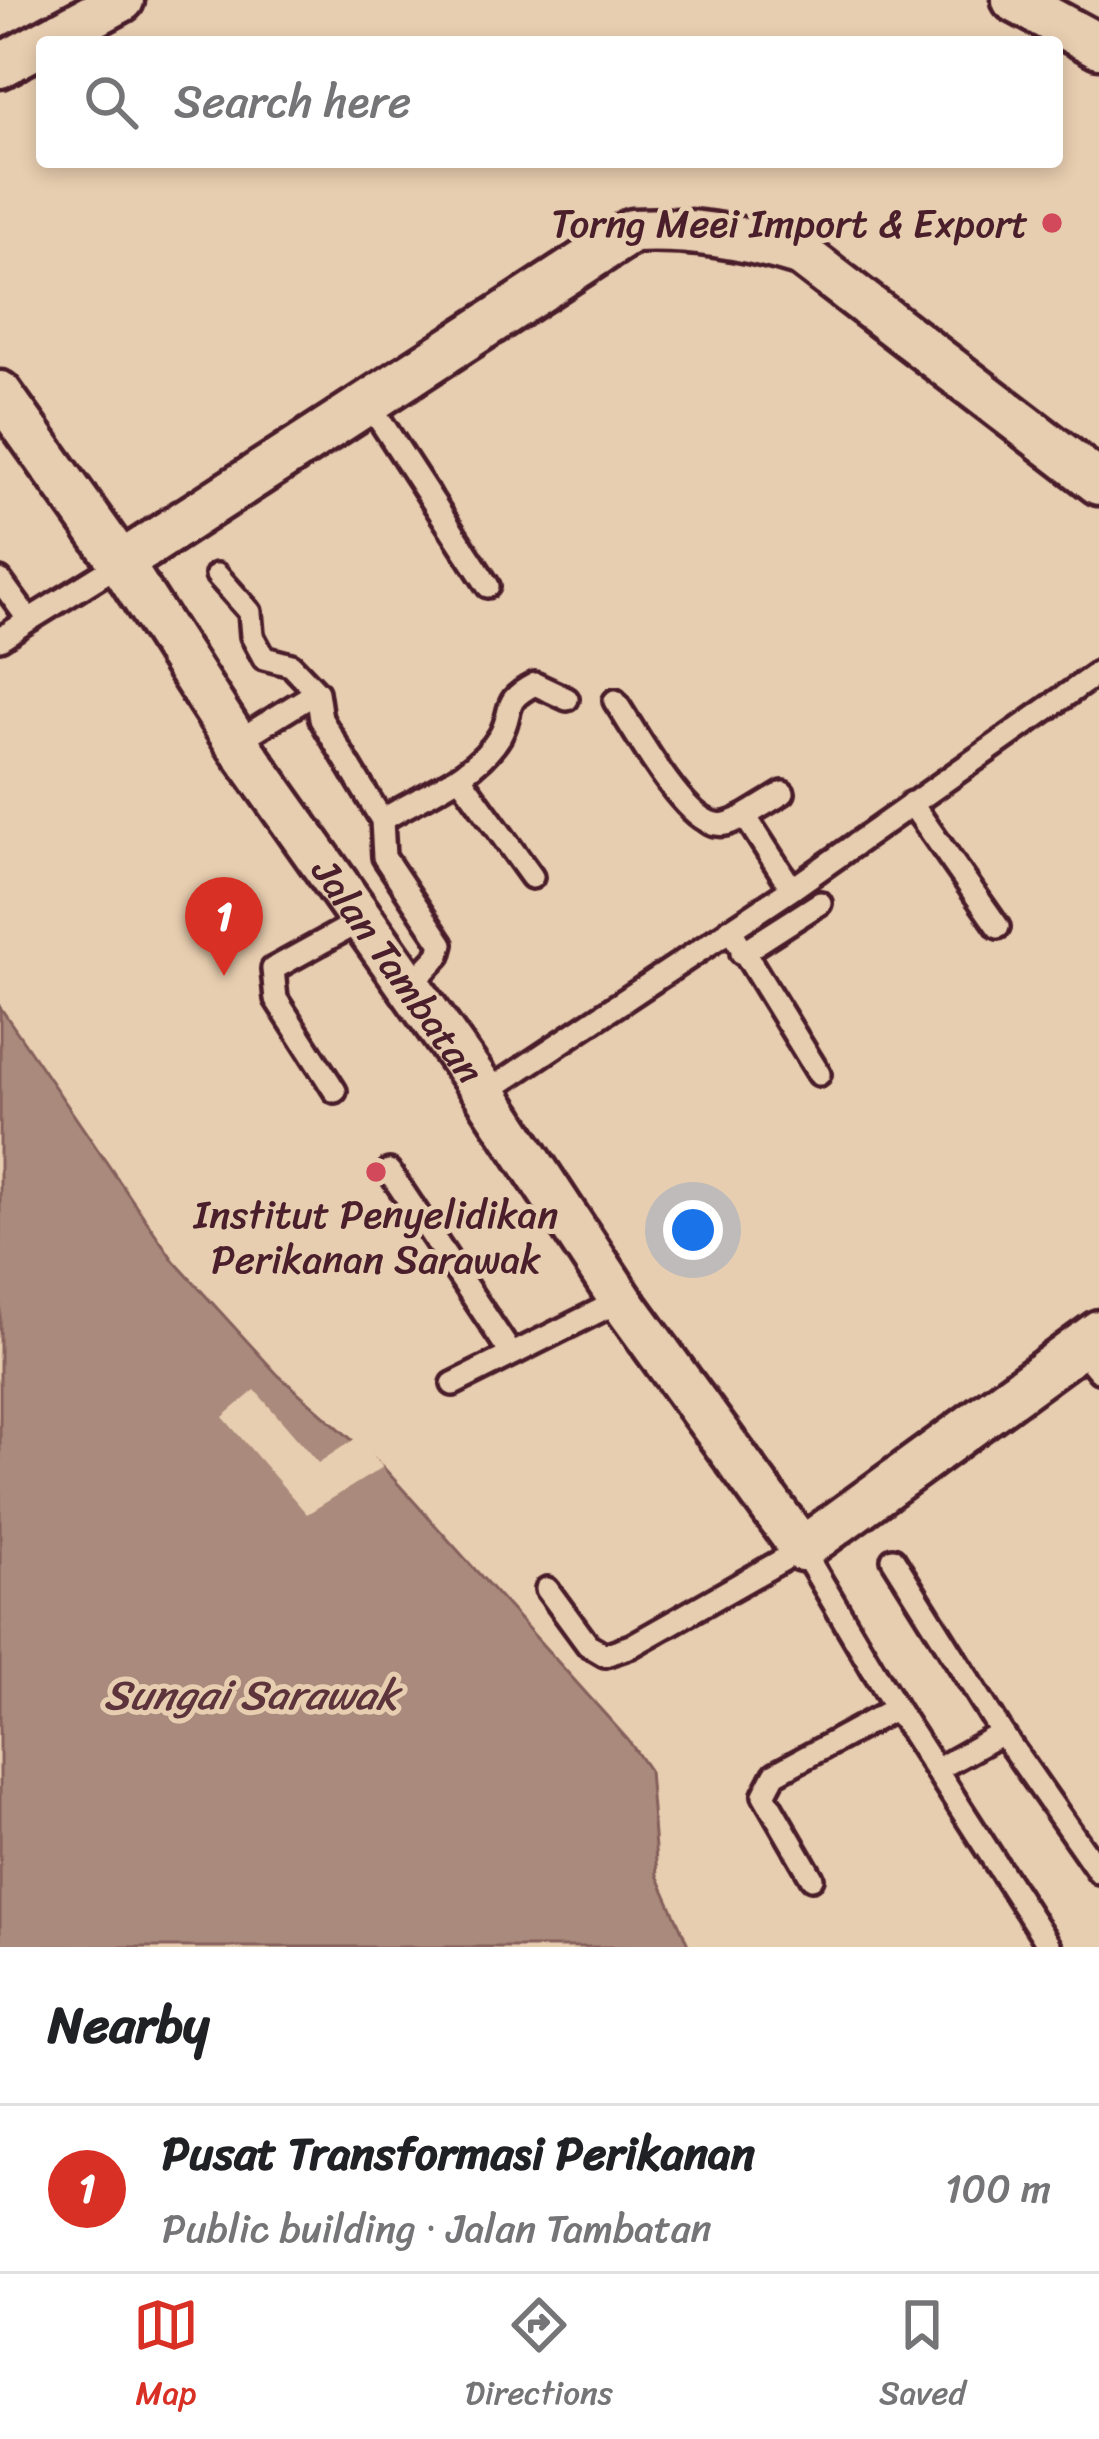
<!DOCTYPE html>
<html lang="en">
<head>
<meta charset="utf-8">
<style>
	body { margin:0; font-family:Sriracha,sans-serif; background:#f2f2f2; color:#202124 }
	.you { position:absolute; left:693px; top:1230px; width:42px; height:42px; margin:-30px; border:9px solid #fff; border-radius:50%; background:#1a73e8; box-shadow:0 0 0 18px #1a73e833 }
	.badge { display:grid; place-items:center; width:78px; height:78px; border-radius:50%; background:#d93025; color:#fff; font-size:39px; font-weight:700 }
	.pin { position:absolute; translate:-50% -99px; filter:drop-shadow(0 3px 6px #0008) }
	.pin::after { content:''; position:absolute; top:63px; width:42px; height:36px; background:inherit; clip-path:polygon(0 0,100% 0,50% 100%) }
	.list { margin:0; padding:0; list-style:none }
	h2 { display:flex; justify-content:space-between; align-items:center; height:156px; margin:0; padding:0 48px; font-size:51px }
	h2 small { font-size:39px; font-weight:400; color:#757577 }
	.list li { display:grid; grid-template-columns:78px 1fr auto; gap:36px; align-items:center; box-sizing:border-box; height:168px; padding:0 48px; border-top:3px solid #e0e0e0 }
	.list b { display:block; font-size:45px; white-space:nowrap }
	.list p { margin:0; font-size:39px; white-space:nowrap; color:#757577 }
	.list em { font-size:39px; font-style:normal; color:#757577 }
	.icon { flex:none; width:66px; height:66px; fill:none; stroke:currentColor; stroke-width:2; stroke-linecap:round; stroke-linejoin:round }
	.map { position:relative; flex:none; width:1099px; height:1947px; overflow:hidden }
	.search { position:absolute; background:#fff; box-shadow:0 6px 18px #0003; left:36px; right:36px; top:36px; height:132px; display:flex; align-items:center; gap:30px; box-sizing:border-box; padding:0 42px; border-radius:12px; color:#757577; font-size:45px }
	.sheet { height:324px; background:#fff }
	nav { display:flex; justify-content:space-around; align-items:center; box-sizing:border-box; height:168px; border-top:3px solid #e0e0e0; background:#fff; font-size:33px; color:#757577 }
	nav a { display:grid; justify-items:center; gap:6px }
	nav .on { color:#d93025 }
	.map>svg:first-child { display:block }
	.water { fill:#aa8a7b; stroke:#845f5b; stroke-width:3 }
	.pier { fill:#e8ceb0 }
	.lines { fill:none; stroke-linecap:round; stroke-linejoin:round }
	.lane-casing { stroke:#4a1f2b; stroke-width:30 }
	.street-casing { stroke:#4a1f2b; stroke-width:51 }
	.lane { stroke:#e8ceb0; stroke-width:21 }
	.street { stroke:#e8ceb0; stroke-width:42 }
	.poi-dot { fill:#d1495b; stroke:#e8ceb0; stroke-width:4.5 }
	.labels { text-anchor:middle; dominant-baseline:central; stroke-width:10; stroke-linejoin:round; paint-order:stroke }
	.poi-label { font-size:39px; fill:#4a1f2b; stroke:#e8ceb0; text-anchor:end }
	.street-label { font-size:39px; fill:#4a1f2b; stroke:#e8ceb0 }
	.water-label { font-size:42px; font-style:italic; fill:#5d343b; stroke:#e8ceb0 }
</style>
</head>
<body>
<div class="map">
<svg width="1099" height="1947" viewBox="0 0 1099 1947">
	<rect width="100%" height="100%" fill="#e8ceb0"/>
	<filter id="ink" filterUnits="userSpaceOnUse"><feTurbulence type="fractalNoise" baseFrequency=".00833" numOctaves="2"/><feDisplacementMap in="SourceGraphic" scale="24" xChannelSelector="R" yChannelSelector="G"/><feConvolveMatrix kernelMatrix="1 2 1 2 8 2 1 2 1" color-interpolation-filters="sRGB"/></filter>
	<g filter="url(#ink)">
		<path class="water" d="M0 1007 174 1261 278 1375 383 1467 628 1740 649 1770 657 1875 689 1947H0Z"/>
		<path class="pier" d="M255 1390 318 1463 356 1438 383 1467 307 1514 223 1417Z"/>
		<g class="lines">
			<g class="lane-casing">
				<path id="lane" d="M370 405 488 586
					M217 575 250 612 252 636 264 658 291 665 317 692 321 719 382 820
					M0 580 29 620 0 639
					M29 620 121 563
					M615 701C635 731 678 809 709 822 722 828 733 822 745 816L792 889
					M236 742 317 692
					M459 776 532 877
					M911 803 998 927
					M745 816 783 793
					M730 929 819 1074
					M742 953 820 903
					M409 987 439 955 442 944 384 857 382 820C421 796 476 776 500 736 515 709 500 702 535 684L567 699
					M335 1091 276 999 273 969 362 920
					M485 1093 792 889 1099 672
					M389 1171 510 1352
					M1078 1346 1099 1371
					M453 1384 621 1300
					M893 1559 1002 1733 1099 1872
					M547 1589 588 1645 605 1655 631 1646 802 1549 896 1708 1050 1947
					M936 1770 1002 1733
					M812 1878 764 1795 775 1774 896 1708"/>
			</g>
			<g class="street-casing">
				<g id="street">
					<path d="M1014 0 1099 46"/>
					<path d="M0 66 122 0"/>
					<path id="s1" d="M0 393 121 563 236 742 485 1093 621 1300 802 1549 1099 1332"/>
					<path d="M121 563 632 231C688 228 748 238 802 255L1099 483"/>
				</g>
			</g>
			<use href="#lane" class="lane"/>
			<use href="#street" class="street"/>
		</g>
	</g>
	<g class="poi-dot">
		<circle cx="1052" cy="223" r="12"/>
		<circle cx="376" cy="1172" r="12"/>
	</g>
	<g class="labels">
		<g class="poi-label">
			<text x="1028" y="223">Torng Meei Import &amp; Export</text>
			<text x="376" y="1214" text-anchor="middle">Institut Penyelidikan<tspan x="376" dy="45">Perikanan Sarawak</tspan></text>
		</g>
		<g class="street-label">
			<text stroke="none"><textPath href="#s1" startOffset="702">Jalan Tambatan</textPath></text>
		</g>
		<g class="water-label">
			<text x="251" y="1695">Sungai Sarawak</text>
		</g>
	</g>
</svg>
<div class="you"></div>
<div class="pin badge" style="left:224px;top:976px">1</div>
<div class="search"><svg class="icon" aria-label="search" viewBox="0 0 24 24"><circle cx="10" cy="10" r="6"/><path d="M15 15l6 6"/></svg>Search here</div>
</div>
<section class="sheet">
<h2>Nearby<small></small></h2>
<ul class="list">
<li><span class="badge">1</span><div><b>Pusat Transformasi Perikanan</b><p>Public building · Jalan Tambatan</p></div><em>100 m</em></li>
</ul>
</section>
<nav>
<a class="on"><svg class="icon" aria-label="map" viewBox="0 0 24 24"><path d="M3 6l6-2 6 2 6-2v14l-6 2-6-2-6 2zM9 4v14M15 6v14"/></svg>Map</a>
<a><svg class="icon" aria-label="directions" viewBox="0 0 24 24"><path d="M12 3l9 9-9 9-9-9zM9 14v-3h6M13 9l2 2-2 2"/></svg>Directions</a>
<a><svg class="icon" aria-label="saved" viewBox="0 0 24 24"><path d="M7 4h10v16l-5-4-5 4z"/></svg>Saved</a>
</nav>
</body>
</html>
